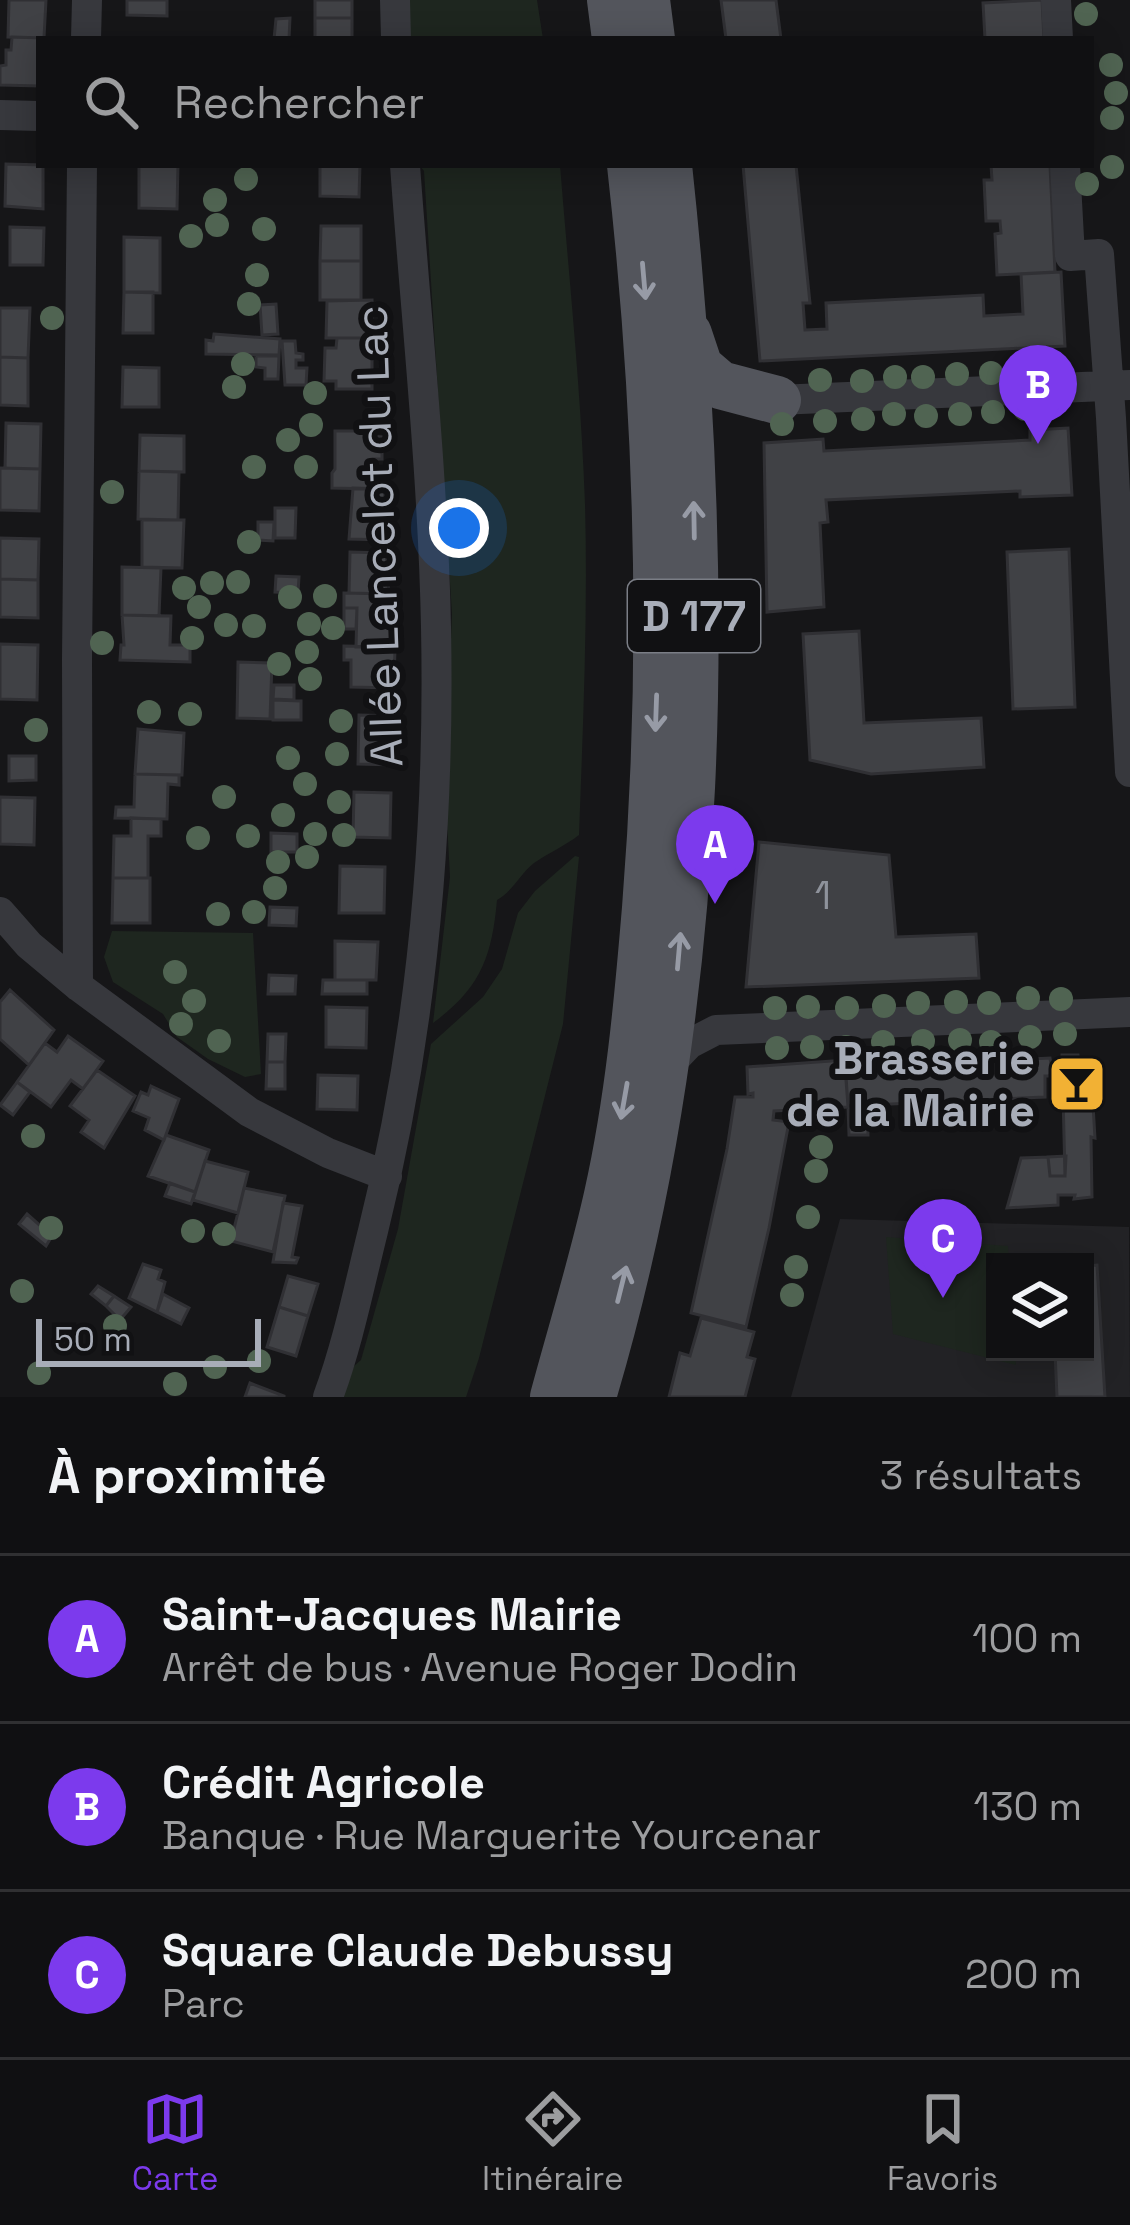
<!DOCTYPE html>
<html lang="fr">
<head>
<meta charset="utf-8">
<style>
	body { margin:0; font-family:"Space Grotesk",sans-serif; background:#1e1e20; color:#f1f3f6 }
	.controls { position:absolute; right:36px; bottom:36px; display:grid; overflow:hidden; border-radius:0px; box-shadow:0 6px 30px #0003 }
	.controls button { width:108px; height:108px; display:grid; place-items:center; padding:0; border:0; border-bottom:3px solid #303032; background:#101012; color:#f1f3f6; font:60px sans-serif }
	.scale { position:absolute; left:36px; bottom:30px; width:225px; box-sizing:border-box; padding-left:12px; border:6px solid #a8adb8; border-top:0; font-size:33px; line-height:42px; white-space:nowrap; color:#a8adb8; -webkit-text-stroke:9px #111113; paint-order:stroke }
	.you { position:absolute; left:459px; top:528px; width:42px; height:42px; margin:-30px; border:9px solid #fff; border-radius:50%; background:#1a73e8; box-shadow:0 0 0 18px #1a73e833 }
	.badge { display:grid; place-items:center; width:78px; height:78px; border-radius:50%; background:#7c3aed; color:#fff; font-size:39px; font-weight:700 }
	.pin { position:absolute; translate:-50% -99px; filter:drop-shadow(0 3px 6px #0008) }
	.pin::after { content:''; position:absolute; top:63px; width:42px; height:36px; background:inherit; clip-path:polygon(0 0,100% 0,50% 100%) }
	.list { margin:0; padding:0; list-style:none }
	h2 { display:flex; justify-content:space-between; align-items:center; height:156px; margin:0; padding:0 48px; font-size:51px }
	h2 small { font-size:39px; font-weight:400; color:#9c9d9f }
	.list li { display:grid; grid-template-columns:78px 1fr auto; gap:36px; align-items:center; box-sizing:border-box; height:168px; padding:0 48px; border-top:3px solid #303032 }
	.list b { display:block; font-size:45px; white-space:nowrap }
	.list p { margin:0; font-size:39px; white-space:nowrap; color:#9c9d9f }
	.list em { font-size:39px; font-style:normal; color:#9c9d9f }
	.icon { flex:none; width:66px; height:66px; fill:none; stroke:currentColor; stroke-width:2; stroke-linecap:round; stroke-linejoin:round }
	.map { position:relative; flex:none; width:1130px; height:1397px; overflow:hidden }
	.search { position:absolute; background:#101012; box-shadow:0 6px 30px #0003; left:36px; right:36px; top:36px; height:132px; display:flex; align-items:center; gap:30px; box-sizing:border-box; padding:0 42px; border-radius:0px; color:#9c9d9f; font-size:45px }
	.sheet { height:660px; background:#101012 }
	nav { display:flex; justify-content:space-around; align-items:center; box-sizing:border-box; height:168px; border-top:3px solid #303032; background:#101012; font-size:33px; color:#9c9d9f }
	nav a { display:grid; justify-items:center; gap:6px }
	nav .on { color:#7c3aed }
	.map>svg:first-child { display:block }
	.built { fill:#222225; fill-rule:evenodd }
	.green { fill:#1e261f }
	.building { fill:#404145; stroke:#303034; stroke-width:3 }
	.lines { fill:none; stroke-linecap:round; stroke-linejoin:round }
	.minor { stroke:#37383d; stroke-width:30 }
	.primary { stroke:#53555c; stroke-width:48 }
	.tree { fill:#506452 }
	.oneway { stroke:#979ba6 }
	.labels { text-anchor:middle; dominant-baseline:central; stroke-width:12; stroke-linejoin:round; paint-order:stroke }
	.number-label { font-size:39px; fill:#8e929b }
	.shield { fill:#111113; stroke:#7b7e86; stroke-width:3 }
	.shield-label { font-size:42px; font-weight:bold; fill:#a8adb8 }
	.street-label { font-size:45px; fill:#a8adb8; stroke:#111113 }
	.poi-label { font-size:45px; font-weight:bold; fill:#a8adb8; stroke:#111113; text-anchor:end }
</style>
</head>
<body>
<div class="map">
<svg width="1130" height="1397" viewBox="0 0 1130 1397">
	<rect width="100%" height="100%" fill="#161618"/>
	<path class="built" d="M840 1219 1129 1227 1130 1397H791ZM995 1262H1085V1352H995Z"/>
	<path class="green" d="M404 0H537L543 39H406Z
		M419 165H560C569 278 581 391 585 504 588 614 583 725 579 835 565 846 548 853 534 863 520 874 513 891 497 900 492 956 481 988 433 1023L450 877 445 785 452 614 424 171Z
		M575 856 579 857 563 1024 479 1358 466 1397H342L354 1366 361 1360 398 1229 431 1044 483 997 502 969 518 913 535 891Z
		M112 931 253 933 261 1074 245 1077 208 1059 177 1037 163 1014 113 982 104 957Z
		M886 1237 1008 1246 1009 1262H995V1352H1015L1016 1365 893 1334Z"/>
	<path class="building" d="M9 0H46L44 38 8 37Z
		M127 0H167V16L127 15Z
		M315 0H352V18H315Z
		M721 0H776L781 39H726Z
		M1042 0 1044 39H985L983 3Z
		M290 18 289 39H274L276 19Z
		M315 18H352V39H315Z
		M12 37 44 38 39 39V86L0 85V66L6 65V50H11Z
		M6 164 43 165V209L5 206Z
		M139 165H178L177 209 139 208Z
		M320 165H360L359 197 320 196Z
		M743 165H796L810 303H803L805 330 827 329 826 303 983 295 984 316 1023 314 1021 274 1061 272 1065 346 760 361Z
		M991 165H1050L1055 272 997 275 995 234 1001 233 1000 221H986L984 180H992Z
		M321 226H361V261H320Z
		M10 227 44 228 43 265H10Z
		M124 237 160 238V293L124 292Z
		M320 261H361V300H320Z
		M124 292H153V333H123Z
		M372 300V338H326L327 301Z
		M276 304 278 334 262 335 260 305Z
		M0 308H30L28 358 0 357Z
		M214 334 280 339 279 355 206 354V340L213 341Z
		M337 338H372V389H336V381H324L325 348H336Z
		M282 341H295L296 353 303 354V360H296V368H307L306 385H285Z
		M256 356H279L278 379H265V368L256 367Z
		M0 357 28 358V406L0 405Z
		M123 367 159 368V407H122Z
		M6 423 41 424 40 469 5 468Z
		M1068 428 1072 495 1020 497V491L826 500 828 522 820 523 824 607 767 612 764 443 823 439 824 451 1030 440V430Z
		M335 431H367L366 436 382 437V459H375L374 489 332 488V473L335 469Z
		M140 435 184 436V472L139 471Z
		M0 468 40 469 39 511 0 510Z
		M139 471 179 472 178 520 138 519Z
		M353 488 385 489 384 504H388L387 540 349 539Z
		M275 508H296L295 538H275Z
		M142 520H184L182 568 142 567Z
		M258 522H274L273 541 258 540Z
		M0 538 39 539 38 580 0 579Z
		M1069 549 1075 707 1013 709 1007 552Z
		M350 552 386 553 389 594 349 593Z
		M122 567 161 568 159 616 122 615Z
		M276 576 299 577 298 593 275 592Z
		M0 579 38 580V618L0 617Z
		M344 593 389 594 388 608 394 607 393 647H356L357 608H344Z
		M344 608H357L356 629H344Z
		M122 615 171 616 170 645H190V662L120 660 121 645H124Z
		M859 631 864 723 981 718 984 767 871 774 810 760 803 634Z
		M0 644 38 645 37 700 0 699Z
		M344 646 395 647 394 688 351 687V660H344Z
		M238 662 272 663 270 719 237 718Z
		M274 685H294V700L273 699Z
		M273 700 301 701V720H273Z
		M359 715 396 716 395 765 358 764Z
		M138 729 184 733 182 775 135 774Z
		M9 756H36V780L9 781Z
		M135 774 179 775V785L168 784 167 819 115 818 116 807H134Z
		M354 792 391 793 390 838 353 837Z
		M0 797 35 798 34 845 0 844Z
		M131 818 161 819V836H148V878H113L114 836H131Z
		M271 833 297 834V852H271Z
		M759 842 889 855 896 937 976 934 979 978 746 987Z
		M340 866 385 867 384 913H339Z
		M113 878H150V923H112Z
		M270 907 297 908 296 926 269 925Z
		M335 941 378 942 376 980H335Z
		M269 975 296 976 295 994H268Z
		M323 980H367V994H322Z
		M10 990 54 1030 29 1065 0 1039V1002Z
		M326 1007 367 1008 366 1048 326 1047Z
		M268 1034H286L285 1062H267Z
		M68 1036 103 1061 83 1089 71 1080 51 1107 17 1082 45 1043 57 1052Z
		M1062 1055H1078L1079 1063H1087L1088 1089 1092 1088 1095 1138 1091 1137 1092 1197 1074 1199 1075 1195H1058V1205L1007 1208 1021 1158 1048 1157 1050 1176H1065Z
		M1050 1058 1052 1072 1049 1076H1045V1097L848 1106 845 1067 897 1066V1068H907V1066L946 1063Z
		M845 1060 848 1107 774 1111 773 1120 789 1122 769 1228 746 1327 691 1313 727 1149 735 1097H753V1093L748 1094 747 1067Z
		M267 1062H285V1089H266Z
		M97 1070 135 1096 104 1148 81 1132 89 1120 70 1106Z
		M318 1075 358 1076 357 1110 317 1109Z
		M17 1082 30 1092 13 1115 0 1105Z
		M151 1086 179 1099 164 1140 145 1130 149 1118 133 1111 141 1092 148 1095Z
		M867 1105 868 1135H849L848 1106Z
		M166 1135 209 1150 195 1192 148 1176Z
		M1066 1156 1065 1176H1050L1048 1157Z
		M205 1161 248 1172 238 1213 193 1200Z
		M170 1183 195 1192 191 1204 165 1196Z
		M244 1188 285 1196 273 1252 231 1241Z
		M283 1203 302 1206 292 1257 298 1258 296 1263 273 1262Z
		M27 1214 52 1236 46 1246 19 1224Z
		M143 1264 161 1270 158 1279 165 1282 157 1312 129 1298Z
		M1097 1265 1105 1397H1057L1055 1352H1085V1266Z
		M288 1276 318 1284 308 1316 279 1307Z
		M98 1286 114 1296 106 1306 91 1294Z
		M163 1294 189 1308 181 1324 157 1312Z
		M114 1296 131 1307 120 1320 106 1306Z
		M279 1307 308 1316 296 1356 267 1347Z
		M701 1318 754 1332 747 1357 755 1359 745 1397H669L680 1353 690 1356Z
		M250 1383 284 1396V1397H245Z"/>
	<g class="lines">
		<path class="minor" d="M395 0 396 39
			M1056 0 1058 39
			M86 39 87 0
			M0 115 39 116
			M1065 165 1070 256 1099 254 1111 418 1130 772
			M777 400 1130 385
			M0 912 29 945 78 986 249 1112 328 1153 387 1176
			M78 986 77 660 82 165
			M666 1068 689 1044 716 1030 1130 1012
			M328 1397C348 1343 359 1287 373 1231 422 1035 440 829 436 627 433 474 416 318 405 165"/>
		<path class="primary" d="M611 0 616 39
			M646 0 651 39
			M688 334 699 367 720 385 777 400
			M554 1397C572 1330 593 1263 608 1195 629 1101 638 1004 646 908 666 660 659 412 631 165
			M592 1397C711 998 712 576 668 165"/>
	</g>
	<g class="tree">
		<circle cx="1086" cy="14" r="12"/>
		<circle cx="1111" cy="65" r="12"/>
		<circle cx="1116" cy="93" r="12"/>
		<circle cx="1112" cy="118" r="12"/>
		<circle cx="1112" cy="167" r="12"/>
		<circle cx="246" cy="179" r="12"/>
		<circle cx="1087" cy="184" r="12"/>
		<circle cx="215" cy="200" r="12"/>
		<circle cx="217" cy="225" r="12"/>
		<circle cx="264" cy="229" r="12"/>
		<circle cx="191" cy="236" r="12"/>
		<circle cx="257" cy="275" r="12"/>
		<circle cx="249" cy="304" r="12"/>
		<circle cx="52" cy="318" r="12"/>
		<circle cx="243" cy="364" r="12"/>
		<circle cx="991" cy="373" r="12"/>
		<circle cx="1023" cy="373" r="12"/>
		<circle cx="957" cy="374" r="12"/>
		<circle cx="895" cy="377" r="12"/>
		<circle cx="923" cy="377" r="12"/>
		<circle cx="820" cy="380" r="12"/>
		<circle cx="862" cy="381" r="12"/>
		<circle cx="234" cy="387" r="12"/>
		<circle cx="315" cy="393" r="12"/>
		<circle cx="1025" cy="409" r="12"/>
		<circle cx="993" cy="412" r="12"/>
		<circle cx="894" cy="414" r="12"/>
		<circle cx="960" cy="414" r="12"/>
		<circle cx="926" cy="416" r="12"/>
		<circle cx="863" cy="419" r="12"/>
		<circle cx="825" cy="421" r="12"/>
		<circle cx="782" cy="424" r="12"/>
		<circle cx="311" cy="425" r="12"/>
		<circle cx="288" cy="440" r="12"/>
		<circle cx="254" cy="467" r="12"/>
		<circle cx="306" cy="467" r="12"/>
		<circle cx="112" cy="492" r="12"/>
		<circle cx="249" cy="542" r="12"/>
		<circle cx="238" cy="582" r="12"/>
		<circle cx="212" cy="583" r="12"/>
		<circle cx="184" cy="588" r="12"/>
		<circle cx="325" cy="596" r="12"/>
		<circle cx="290" cy="597" r="12"/>
		<circle cx="199" cy="607" r="12"/>
		<circle cx="309" cy="624" r="12"/>
		<circle cx="226" cy="625" r="12"/>
		<circle cx="254" cy="626" r="12"/>
		<circle cx="333" cy="628" r="12"/>
		<circle cx="192" cy="638" r="12"/>
		<circle cx="102" cy="643" r="12"/>
		<circle cx="307" cy="652" r="12"/>
		<circle cx="279" cy="664" r="12"/>
		<circle cx="310" cy="679" r="12"/>
		<circle cx="149" cy="712" r="12"/>
		<circle cx="190" cy="714" r="12"/>
		<circle cx="341" cy="721" r="12"/>
		<circle cx="36" cy="730" r="12"/>
		<circle cx="337" cy="754" r="12"/>
		<circle cx="288" cy="758" r="12"/>
		<circle cx="305" cy="784" r="12"/>
		<circle cx="224" cy="797" r="12"/>
		<circle cx="339" cy="802" r="12"/>
		<circle cx="283" cy="815" r="12"/>
		<circle cx="315" cy="834" r="12"/>
		<circle cx="344" cy="835" r="12"/>
		<circle cx="248" cy="836" r="12"/>
		<circle cx="198" cy="838" r="12"/>
		<circle cx="307" cy="857" r="12"/>
		<circle cx="278" cy="862" r="12"/>
		<circle cx="275" cy="888" r="12"/>
		<circle cx="254" cy="912" r="12"/>
		<circle cx="218" cy="914" r="12"/>
		<circle cx="175" cy="972" r="12"/>
		<circle cx="1028" cy="998" r="12"/>
		<circle cx="1061" cy="999" r="12"/>
		<circle cx="194" cy="1001" r="12"/>
		<circle cx="956" cy="1002" r="12"/>
		<circle cx="918" cy="1003" r="12"/>
		<circle cx="989" cy="1003" r="12"/>
		<circle cx="884" cy="1006" r="12"/>
		<circle cx="808" cy="1007" r="12"/>
		<circle cx="775" cy="1008" r="12"/>
		<circle cx="847" cy="1008" r="12"/>
		<circle cx="181" cy="1024" r="12"/>
		<circle cx="1065" cy="1034" r="12"/>
		<circle cx="1030" cy="1037" r="12"/>
		<circle cx="960" cy="1040" r="12"/>
		<circle cx="219" cy="1041" r="12"/>
		<circle cx="923" cy="1041" r="12"/>
		<circle cx="883" cy="1042" r="12"/>
		<circle cx="991" cy="1042" r="12"/>
		<circle cx="812" cy="1047" r="12"/>
		<circle cx="846" cy="1047" r="12"/>
		<circle cx="777" cy="1048" r="12"/>
		<circle cx="33" cy="1136" r="12"/>
		<circle cx="821" cy="1147" r="12"/>
		<circle cx="816" cy="1171" r="12"/>
		<circle cx="808" cy="1217" r="12"/>
		<circle cx="51" cy="1228" r="12"/>
		<circle cx="193" cy="1231" r="12"/>
		<circle cx="224" cy="1234" r="12"/>
		<circle cx="796" cy="1267" r="12"/>
		<circle cx="22" cy="1291" r="12"/>
		<circle cx="792" cy="1295" r="12"/>
		<circle cx="115" cy="1326" r="12"/>
		<circle cx="259" cy="1361" r="12"/>
		<circle cx="215" cy="1367" r="12"/>
		<circle cx="39" cy="1373" r="12"/>
		<circle cx="175" cy="1384" r="12"/>
	</g>
	<defs><path id="oneway-shaft" d="M-6 0H5M1.5-3L5.5 0L1.5 3" fill="none" stroke-width="1.6" stroke-linecap="round" stroke-linejoin="round" transform="scale(3)"/></defs>
	<g class="oneway">
		<use href="#oneway-shaft" transform="translate(644 281) rotate(85)"/>
		<use href="#oneway-shaft" transform="translate(694 520) rotate(-91)"/>
		<use href="#oneway-shaft" transform="translate(656 713) rotate(92)"/>
		<use href="#oneway-shaft" transform="translate(679 951) rotate(-85)"/>
		<use href="#oneway-shaft" transform="translate(624 1101) rotate(100)"/>
		<use href="#oneway-shaft" transform="translate(622 1284) rotate(-76)"/>
	</g>
	<defs>
		<g id="bar-square" transform="scale(3)"><rect x="-9" y="-9" width="18" height="18" rx="4" fill="#f2b134" stroke="#111113"/><path d="M-6-5H6L.8 .8V4.5H3.5V6h-7V4.5H-.8V.8Z" fill="#111"/></g>
	</defs>
	<g fill-rule="evenodd">
		<use href="#bar-square" x="1077" y="1084"/>
	</g>
	<g class="labels">
		<g class="number-label">
			<text x="823" y="895">1</text>
		</g>
		<rect class="shield" x="628" y="580" width="132" height="72" rx="9"/>
		<g class="shield-label">
			<text x="694" y="616">D 177</text>
		</g>
		<g class="street-label">
			<text transform="translate(379 536) rotate(-92)">Allée Lancelot du Lac</text>
		</g>
		<g class="poi-label">
			<text x="1035" y="1058">Brasserie<tspan x="1035" dy="52">de la Mairie</tspan></text>
		</g>
	</g>
</svg>
<div class="controls">
<button><svg class="icon" aria-label="layers" viewBox="0 0 24 24"><path d="M12 4l9 5-9 5-9-5zM3 14l9 5 9-5"/></svg></button>
</div>
<div class="scale">50 m</div>
<div class="you"></div>
<div class="pin badge" style="left:715px;top:904px">A</div>
<div class="pin badge" style="left:1038px;top:444px">B</div>
<div class="pin badge" style="left:943px;top:1298px">C</div>
<div class="search"><svg class="icon" aria-label="search" viewBox="0 0 24 24"><circle cx="10" cy="10" r="6"/><path d="M15 15l6 6"/></svg>Rechercher</div>
</div>
<section class="sheet">
<h2>À proximité<small>3 résultats</small></h2>
<ul class="list">
<li><span class="badge">A</span><div><b>Saint-Jacques Mairie</b><p>Arrêt de bus · Avenue Roger Dodin</p></div><em>100 m</em></li>
<li><span class="badge">B</span><div><b>Crédit Agricole</b><p>Banque · Rue Marguerite Yourcenar</p></div><em>130 m</em></li>
<li><span class="badge">C</span><div><b>Square Claude Debussy</b><p>Parc</p></div><em>200 m</em></li>
</ul>
</section>
<nav>
<a class="on"><svg class="icon" aria-label="map" viewBox="0 0 24 24"><path d="M3 6l6-2 6 2 6-2v14l-6 2-6-2-6 2zM9 4v14M15 6v14"/></svg>Carte</a>
<a><svg class="icon" aria-label="directions" viewBox="0 0 24 24"><path d="M12 3l9 9-9 9-9-9zM9 14v-3h6M13 9l2 2-2 2"/></svg>Itinéraire</a>
<a><svg class="icon" aria-label="saved" viewBox="0 0 24 24"><path d="M7 4h10v16l-5-4-5 4z"/></svg>Favoris</a>
</nav>
</body>
</html>
